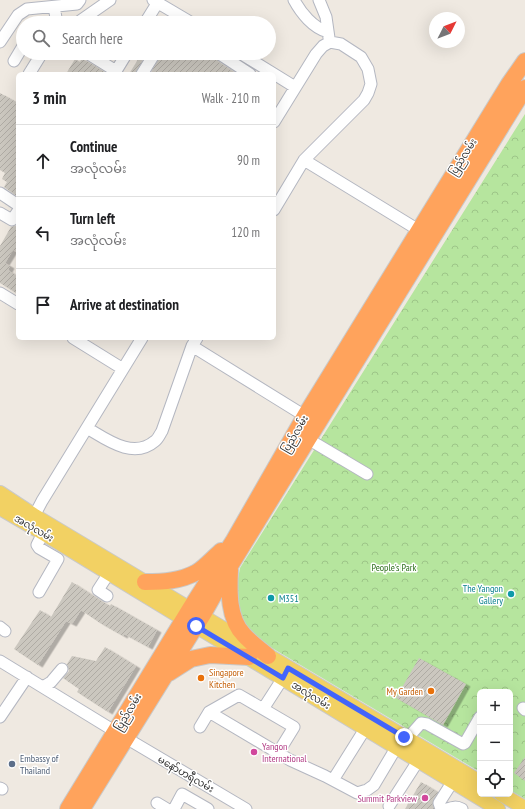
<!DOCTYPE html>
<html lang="en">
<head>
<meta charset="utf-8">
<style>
	body { margin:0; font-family:"PT Sans Narrow","Noto Sans Myanmar",sans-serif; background:#f2f2f2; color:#202124 }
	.controls { position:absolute; right:12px; bottom:12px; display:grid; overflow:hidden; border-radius:6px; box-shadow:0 4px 16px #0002 }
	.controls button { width:36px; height:36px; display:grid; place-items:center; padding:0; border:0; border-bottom:1px solid #e0e0e0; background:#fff; color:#202124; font:20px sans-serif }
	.compass { position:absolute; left:429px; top:12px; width:36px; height:36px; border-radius:50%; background:#fff; box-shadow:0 4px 16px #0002; rotate:48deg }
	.stop { position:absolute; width:12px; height:12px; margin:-9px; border:3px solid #4264fb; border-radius:50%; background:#fff }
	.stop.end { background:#4264fb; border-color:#fff; box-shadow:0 1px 4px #0008 }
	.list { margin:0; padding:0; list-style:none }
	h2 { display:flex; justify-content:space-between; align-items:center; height:52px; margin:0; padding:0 16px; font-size:17px }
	h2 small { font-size:13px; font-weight:400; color:#757577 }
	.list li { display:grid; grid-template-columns:26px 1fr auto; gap:12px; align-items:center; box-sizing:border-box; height:72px; padding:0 16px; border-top:1px solid #e0e0e0 }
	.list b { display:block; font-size:15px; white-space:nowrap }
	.list p { margin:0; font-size:13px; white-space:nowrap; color:#757577 }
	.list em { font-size:13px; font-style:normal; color:#757577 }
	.icon { flex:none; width:22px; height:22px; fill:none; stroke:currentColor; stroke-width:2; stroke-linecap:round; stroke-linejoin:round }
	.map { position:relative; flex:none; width:525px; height:809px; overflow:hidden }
	.search { position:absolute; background:#fff; box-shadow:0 4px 16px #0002; left:16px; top:16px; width:260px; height:44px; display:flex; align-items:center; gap:10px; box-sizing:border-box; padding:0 14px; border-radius:22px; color:#757577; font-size:15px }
	.panel { position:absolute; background:#fff; box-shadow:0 4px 16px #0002; left:16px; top:72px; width:260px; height:268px; border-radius:6px }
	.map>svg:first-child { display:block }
	.forest { fill:url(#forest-crowns) }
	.building { fill:url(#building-hatch); filter:url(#shadow) }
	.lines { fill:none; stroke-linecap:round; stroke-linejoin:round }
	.minor-casing { stroke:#b4b7c1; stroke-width:13 }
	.major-casing { stroke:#c9c9c9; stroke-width:16 }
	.highway-casing { stroke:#c9c9c9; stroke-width:18 }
	.minor { stroke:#fff; stroke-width:11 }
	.major { stroke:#f2d163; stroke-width:14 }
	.highway { stroke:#ffa35c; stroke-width:16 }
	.route { stroke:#4264fb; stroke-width:5 }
	.culture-dot { fill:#0f9aa8; stroke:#fff; stroke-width:1.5 }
	.food-dot { fill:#e8710a; stroke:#fff; stroke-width:1.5 }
	.hotel-dot { fill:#d1479c; stroke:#fff; stroke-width:1.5 }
	.service-dot { fill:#5c6f8a; stroke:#fff; stroke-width:1.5 }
	.labels { text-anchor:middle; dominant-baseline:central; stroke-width:3; stroke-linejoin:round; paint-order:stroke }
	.street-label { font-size:10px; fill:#2e2e2e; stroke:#fff }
	.park-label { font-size:10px; fill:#2c6e1b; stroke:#fff }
	.culture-label { font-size:10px; fill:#0d838f; stroke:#fff; text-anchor:end }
	.food-label { font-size:10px; fill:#c56008; stroke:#fff; text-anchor:start }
	.hotel-label { font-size:10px; fill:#b23c85; stroke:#fff; text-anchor:start }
	.service-label { font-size:10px; fill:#4e5e75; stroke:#fff; text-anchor:start }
</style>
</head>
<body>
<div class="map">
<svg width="525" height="809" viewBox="0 0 525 809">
	<defs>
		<pattern id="forest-crowns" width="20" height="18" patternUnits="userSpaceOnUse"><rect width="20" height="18" fill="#b6e59e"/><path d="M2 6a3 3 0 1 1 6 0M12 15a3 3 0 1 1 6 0" fill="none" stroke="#9dc588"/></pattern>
		<pattern id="building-hatch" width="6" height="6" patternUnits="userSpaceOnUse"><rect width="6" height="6" fill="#cbc7bf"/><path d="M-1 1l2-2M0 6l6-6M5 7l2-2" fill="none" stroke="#afaba4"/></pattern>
		<filter id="shadow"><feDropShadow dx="4.5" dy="2.5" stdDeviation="0" flood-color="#0004"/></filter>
	</defs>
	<rect width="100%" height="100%" fill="#efe9e1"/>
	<path class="forest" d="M525 114V799L510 790V692H480V772L247 633 234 600 240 568Z"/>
	<path class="building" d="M142 53H147L135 74H129Z
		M162 53 173 58 176 53H211L214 59 237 74H150Z
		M82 58 83 59 108 74H66L75 59 80 62Z
		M0 93 18 103V197L4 187 7 182 2 179 5 173 0 170Z
		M18 224V253L13 250 5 263 10 266 8 270 18 277V294L0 283V246L11 227 15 226Z
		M72 582 103 602 110 606 111 604 157 630 148 647 124 634 123 636 100 623 81 610 72 624 66 621 38 665 14 649 40 610 51 617Z
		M105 647 136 666 108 712 77 692 79 689 63 678 69 671 67 664 72 656 96 661Z
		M419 658 466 684 443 725 396 698Z
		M525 757V781L514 773Z
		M421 782 438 792 432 802 434 809H405Z"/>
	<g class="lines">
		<g class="minor-casing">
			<path id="minor" d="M153 0 192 23
				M294 0C301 13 313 28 328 32
				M319 0 326 17 329 38
				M54 7 57 23
				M77 23 110 0
				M145 23 158 2
				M0 42 18 15 27 9 77 4 80 0
				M87 53 116 71 127 53
				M218 53 250 74
				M240 53 295 87
				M14 61 23 46
				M29 74 42 53
				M142 74 155 53
				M274 122 316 54 323 46 330 42 341 44 361 57 368 69 371 84 368 93 364 100 304 160 274 210
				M304 160 425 234
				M0 193 18 205
				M0 213 12 220 18 211
				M0 293 18 304
				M73 338 123 369
				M192 346 305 416
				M87 428C106 439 133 460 155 441 158 439 160 434 162 431L192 346 197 338
				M308 439 367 474
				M31 522 42 501 142 338
				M39 592 58 559 39 548 37 545 43 533
				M107 596 98 590 109 573
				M0 627 5 631
				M0 661 116 732
				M43 687 51 682 62 669
				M523 708 525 710
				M263 709 283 678
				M209 712 290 760 325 776 357 793 367 790 374 785 396 748
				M0 717 27 677
				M200 727 209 712 239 695 294 727 278 753
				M126 738 246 809
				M407 739 421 723 427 724 463 744 465 743 480 717
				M333 780 365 729
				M0 788 2 789
				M157 803 167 809
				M389 806 418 761
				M174 809 182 794 208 809
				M442 809 440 806 439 803 453 781
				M447 809C453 807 456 806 462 809"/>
		</g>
		<g class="major-casing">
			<path id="major" d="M0 493 35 516 190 609
				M0 508 43 533 184 619
				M202 616 480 782
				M196 626 498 809
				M501 794 525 808"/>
		</g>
		<g class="highway-casing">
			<path id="highway" d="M230 570C229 591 228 619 244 635 251 643 260 649 268 656
				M145 582C163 582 181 581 197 572 205 567 213 558 221 551
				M169 673 191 659 210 655 249 657
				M68 809 190 609 234 540 305 416 509 84 525 61
				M82 809 202 616 230 566 308 439 525 88"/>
		</g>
		<use href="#minor" class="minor"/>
		<use href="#major" class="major"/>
		<use href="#highway" class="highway"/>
	</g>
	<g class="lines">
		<path class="route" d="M196 626 283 678 288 668 404 737"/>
	</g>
	<g class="culture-dot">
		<circle cx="511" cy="594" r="4"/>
		<circle cx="271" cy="598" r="4"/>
	</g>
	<g class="food-dot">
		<circle cx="201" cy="678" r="4"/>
		<circle cx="431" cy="691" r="4"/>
	</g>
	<g class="hotel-dot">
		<circle cx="254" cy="752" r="4"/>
		<circle cx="425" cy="798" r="4"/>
	</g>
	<circle class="service-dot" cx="12" cy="764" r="4"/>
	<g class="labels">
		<g class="street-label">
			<text transform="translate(463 157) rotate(-58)">ပြည်လမ်း</text>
			<text transform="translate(295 434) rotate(-60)">ပြည်လမ်း</text>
			<text transform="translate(34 528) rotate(30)">အလုံလမ်း</text>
			<text transform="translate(311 695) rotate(32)">အလုံလမ်း</text>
			<text transform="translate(128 712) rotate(-59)">ပြည်လမ်း</text>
			<text transform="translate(186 774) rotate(30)">မနော်ဟရီလမ်း</text>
		</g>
		<g class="park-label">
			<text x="394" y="567">People's Park</text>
		</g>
		<g class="culture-label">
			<text x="503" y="588">The Yangon<tspan x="503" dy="12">Gallery</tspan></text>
			<text x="279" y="598" text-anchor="start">M351</text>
		</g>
		<g class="food-label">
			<text x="209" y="672">Singapore<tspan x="209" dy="12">Kitchen</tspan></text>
			<text x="423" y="691" text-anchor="end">My Garden</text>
		</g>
		<g class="hotel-label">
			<text x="262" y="746">Yangon<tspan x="262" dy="12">International</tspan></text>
			<text x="417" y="798" text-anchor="end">Summit Parkview</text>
		</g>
		<g class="service-label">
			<text x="20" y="758">Embassy of<tspan x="20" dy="12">Thailand</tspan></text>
		</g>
	</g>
</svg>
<div class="controls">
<button>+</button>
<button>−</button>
<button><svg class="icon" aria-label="locate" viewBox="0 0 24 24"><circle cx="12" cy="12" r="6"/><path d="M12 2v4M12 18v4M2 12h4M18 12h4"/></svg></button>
</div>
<svg class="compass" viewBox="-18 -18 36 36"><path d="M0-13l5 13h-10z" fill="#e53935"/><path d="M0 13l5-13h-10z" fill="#757577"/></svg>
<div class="stop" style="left:196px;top:626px"></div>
<div class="stop end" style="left:404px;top:737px"></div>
<div class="search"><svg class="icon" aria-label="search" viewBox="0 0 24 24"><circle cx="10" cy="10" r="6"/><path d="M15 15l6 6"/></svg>Search here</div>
<section class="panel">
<h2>3 min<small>Walk · 210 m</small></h2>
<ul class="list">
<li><svg class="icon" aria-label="ahead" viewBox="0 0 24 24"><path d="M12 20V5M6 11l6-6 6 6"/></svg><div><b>Continue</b><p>အလုံလမ်း</p></div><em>90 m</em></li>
<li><svg class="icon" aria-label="left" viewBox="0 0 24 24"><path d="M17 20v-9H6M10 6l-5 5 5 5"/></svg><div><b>Turn left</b><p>အလုံလမ်း</p></div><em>120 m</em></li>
<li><svg class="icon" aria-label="arrive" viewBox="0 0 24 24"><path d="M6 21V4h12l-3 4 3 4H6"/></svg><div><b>Arrive at destination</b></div></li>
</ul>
</section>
</div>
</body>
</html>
